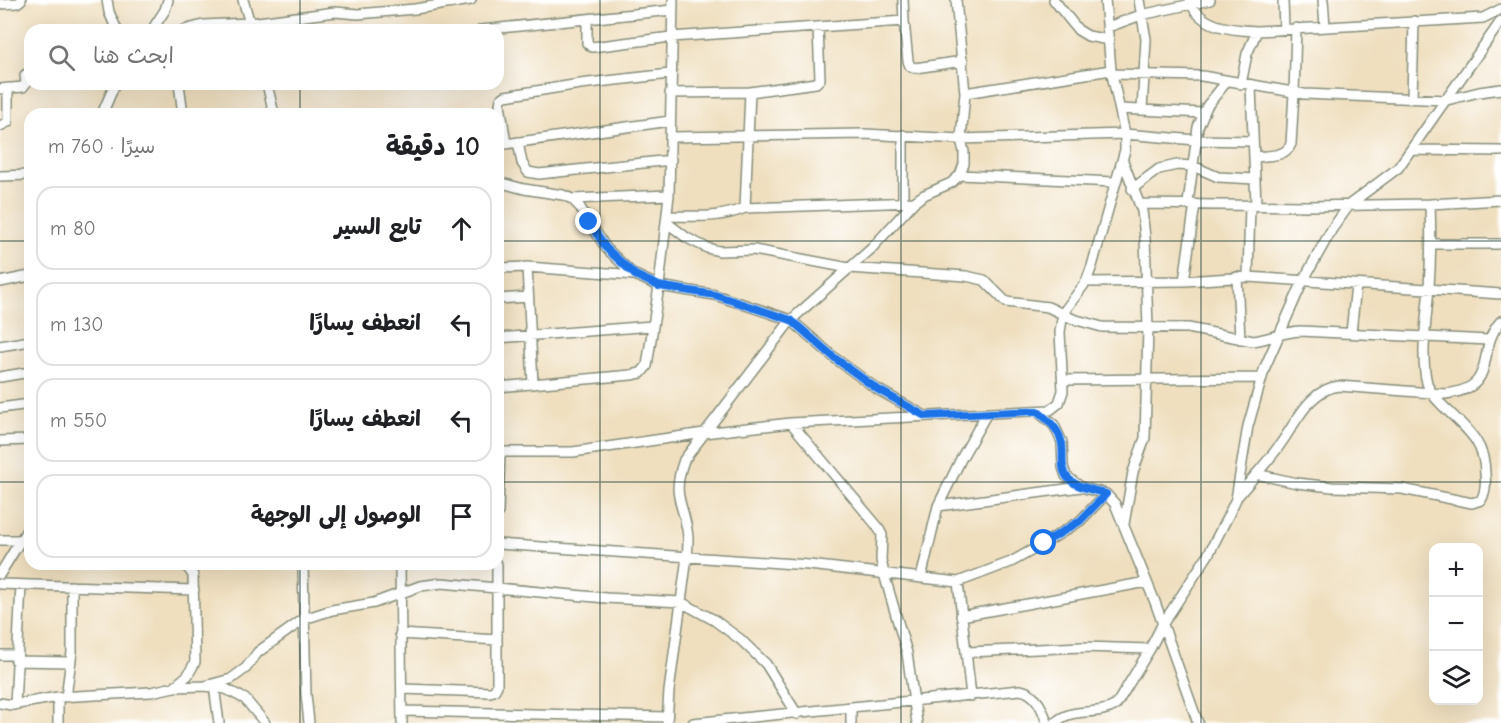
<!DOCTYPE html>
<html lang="ar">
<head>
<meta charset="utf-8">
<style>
	body { margin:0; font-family:"Comic Neue","Playpen Sans Arabic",sans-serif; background:#f2f2f2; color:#202124; direction:rtl }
	.controls { position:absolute; right:18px; bottom:18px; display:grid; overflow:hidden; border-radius:12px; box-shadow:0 6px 24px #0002 }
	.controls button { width:54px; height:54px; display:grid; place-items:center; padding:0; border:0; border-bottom:2px solid #e0e0e0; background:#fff; color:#202124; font:30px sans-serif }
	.stop { position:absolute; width:18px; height:18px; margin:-14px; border:4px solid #1a73e8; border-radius:50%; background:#fff }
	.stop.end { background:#1a73e8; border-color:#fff; box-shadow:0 2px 6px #0008 }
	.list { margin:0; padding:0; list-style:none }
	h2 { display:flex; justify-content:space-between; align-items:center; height:78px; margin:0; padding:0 24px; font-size:26px }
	h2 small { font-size:20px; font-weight:400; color:#757577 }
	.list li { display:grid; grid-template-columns:39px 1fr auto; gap:18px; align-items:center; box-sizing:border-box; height:84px; margin:0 12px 12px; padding:0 12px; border:2px solid #e0e0e0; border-radius:18px }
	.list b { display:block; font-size:22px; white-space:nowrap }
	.list em { font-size:20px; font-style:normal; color:#757577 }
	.icon { flex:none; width:33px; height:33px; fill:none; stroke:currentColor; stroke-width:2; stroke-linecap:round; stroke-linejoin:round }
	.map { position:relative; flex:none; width:1501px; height:723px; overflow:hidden; direction:ltr }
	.search { position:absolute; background:#fff; box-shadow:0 6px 24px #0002; left:24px; top:24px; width:480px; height:66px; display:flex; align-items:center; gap:15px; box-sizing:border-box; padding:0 21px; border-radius:18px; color:#757577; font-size:22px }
	.panel { position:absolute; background:#fff; box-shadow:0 6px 24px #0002; left:24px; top:108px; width:480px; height:462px; border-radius:18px; direction:rtl }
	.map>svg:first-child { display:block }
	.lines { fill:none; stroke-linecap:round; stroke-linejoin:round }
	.minor-casing { stroke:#878e7a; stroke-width:12 }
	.minor { stroke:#fff; stroke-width:9 }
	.route { stroke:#1a73e8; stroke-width:8 }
	.grid { fill:none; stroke:#1f3d34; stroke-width:1.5; stroke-opacity:0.55 }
</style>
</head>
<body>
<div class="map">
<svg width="1501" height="723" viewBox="0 0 1501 723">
	<rect width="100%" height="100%" fill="#fff"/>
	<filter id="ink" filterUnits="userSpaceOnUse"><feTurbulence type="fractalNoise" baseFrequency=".0167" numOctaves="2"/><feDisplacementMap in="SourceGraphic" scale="12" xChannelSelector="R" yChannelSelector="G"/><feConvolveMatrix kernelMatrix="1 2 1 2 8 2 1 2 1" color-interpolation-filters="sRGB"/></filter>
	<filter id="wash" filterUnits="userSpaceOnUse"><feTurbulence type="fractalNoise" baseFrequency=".008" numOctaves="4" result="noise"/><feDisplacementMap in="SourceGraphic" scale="24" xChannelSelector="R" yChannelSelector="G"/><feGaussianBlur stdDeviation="1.35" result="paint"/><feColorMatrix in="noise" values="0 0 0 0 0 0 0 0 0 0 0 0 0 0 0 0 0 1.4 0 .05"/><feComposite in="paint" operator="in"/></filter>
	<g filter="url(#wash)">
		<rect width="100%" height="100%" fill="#efdfbf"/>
	</g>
	<g filter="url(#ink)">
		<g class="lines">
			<g class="minor-casing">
				<path id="minor" d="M107 0 109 12 117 30
					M243 0 252 30
					M1054 0 1078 30 1088 36 1109 40
					M1139 0 1146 39 1142 110
					M1190 0C1199 28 1233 30 1257 31L1483 18 1501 9
					M1283 0 1284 29
					M1323 0 1325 26
					M0 4 17 3 21 0
					M587 19V43L592 47 671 37 904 21 903 0
					M904 21 908 61 910 66 915 68 963 61
					M1108 27 1141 15 1210 0
					M152 30 165 10 168 0
					M184 30 203 25 250 23 335 12 358 14 415 9 471 0
					M481 30 672 10
					M1112 74 1202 76 1304 94 1447 100 1479 92 1501 89
					M179 84 183 114
					M267 84 274 114
					M1241 84 1247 54 1257 31
					M1251 87 1256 205
					M0 89 23 87 26 83 25 75 30 72
					M670 93 750 92 816 83 820 79 818 28
					M965 93 1111 70
					M1412 98 1414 21
					M1120 109 1203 113
					M102 114 115 84
					M0 126 8 122V88
					M671 137 864 134 961 139 1125 134 1196 140 1253 141
					M518 142 522 163 528 172 539 174 671 160
					M506 144 500 104 501 99 505 96 580 84 670 74
					M498 145 670 121
					M1412 150 1501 151
					M1254 157C1267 155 1285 158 1291 144L1294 93 1296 28
					M1123 161 1142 211 1145 237 1148 328 1145 438 1133 472 1124 524
					M960 175 1114 182
					M0 176 30 175
					M498 182 524 189 563 195 572 199 579 206 606 248 634 275
					M1132 189 1159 169 1177 165 1193 166 1218 177 1255 179
					M572 199 669 195
					M903 202V135
					M1188 203 1198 127 1207 106 1227 81
					M1140 204 1308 206 1430 204 1501 200
					M745 208 750 92
					M667 216C694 216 719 219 745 208L914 202
					M666 222 687 238 707 248 719 251 754 250 849 268 966 276 984 280 1006 302 1048 307 1073 319 1102 327 1188 328 1253 341C1269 339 1283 332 1300 331L1489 340
					M1431 244H1501
					M527 267 533 384
					M498 268 527 267 635 275 659 286 715 295 791 320 836 359 877 389 925 416
					M1237 277 1240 339
					M1248 277 1250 205
					M1184 281 1195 204
					M0 282 30 276
					M1086 282 1184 281 1248 277 1501 294
					M498 299 528 297
					M1351 333 1356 285
					M498 338 652 326
					M0 346 30 341
					M0 377 30 372
					M1063 380 1262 378
					M498 387 631 375 641 373 647 366 659 286 669 195 673 0
					M0 408 30 404
					M1037 411 1054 425 1062 442 1063 467 1066 476 1081 487 1106 494 1115 504 1155 602 1198 723
					M791 423 878 527 882 535 881 560 884 574 907 653 917 723
					M0 441 30 440
					M498 452H573L704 433 791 423 1050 410 1059 403 1063 391 1060 332 1063 313 1086 282 1092 266 1125 150V134L1111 70 1105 0
					M1256 474 1297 483 1332 487 1402 489 1472 503 1481 500C1486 492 1486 483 1485 474 1485 440 1465 428 1443 406 1436 399 1430 393 1427 383 1420 355 1427 316 1429 287 1431 259 1431 231 1430 204
					M1237 497C1251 480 1266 464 1279 446 1295 425 1309 389 1339 386L1445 394C1501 388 1474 351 1501 321
					M938 506 1081 487
					M498 512 500 452
					M0 540H21
					M498 544 809 565 958 582 971 696
					M303 564 306 694 309 723
					M400 564 402 723
					M0 574 30 525
					M921 578 938 506 961 459 987 413
					M958 582 1011 562 1045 543 1080 521 1106 494
					M0 584 194 590
					M961 616 1147 582
					M400 634 497 640
					M967 652 1082 647 1150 649
					M0 655H16
					M16 661 70 662
					M205 686 231 679 246 668 258 652 304 619 332 610 374 603 420 586 442 583 606 598 681 602 714 620 740 639 766 664 797 714
					M214 686 219 723
					M174 687 188 675 195 662 193 575 185 564
					M402 689 490 692 494 691 497 686V564
					M66 697 72 652V586
					M0 703 12 705 58 697 151 692 174 687 205 686 226 689 245 699 265 723
					M15 705 21 585
					M851 708V723
					M402 711 667 717
					M58 723V697
					M667 723 669 691 687 557C688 550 688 543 688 537 685 503 670 499 684 460L791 320 871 249 914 202 924 195 951 183 960 175 964 164V152L961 139 965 93 956 0
					M693 723 1020 690C1036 692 1043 709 1047 723
					M1055 723C1072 706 1097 717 1116 705L1150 649 1162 625 1208 555 1229 514 1236 499 1248 426 1265 367 1303 281 1332 229 1350 204 1398 168 1501 21"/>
			</g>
			<use href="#minor" class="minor"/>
		</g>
	</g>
	<g class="lines" filter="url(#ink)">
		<path class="route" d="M589 222 606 248 635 275 659 286 715 295 791 320 836 359 877 389 925 416 1037 411C1048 420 1057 427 1061 440 1065 451 1059 467 1067 477 1076 488 1093 489 1106 494L1080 521 1044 543"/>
	</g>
	<path class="grid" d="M300 0V30M600 0V723M901 0V723M1201 0V723M300 84V114M0 241H30M498 241H1501M0 482H30M498 482H1501M300 564V723"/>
</svg>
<div class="controls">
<button>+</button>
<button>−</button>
<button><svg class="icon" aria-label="layers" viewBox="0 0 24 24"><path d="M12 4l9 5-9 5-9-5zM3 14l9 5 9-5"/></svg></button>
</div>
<div class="stop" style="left:1044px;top:543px"></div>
<div class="stop end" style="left:589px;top:222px"></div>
<div class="search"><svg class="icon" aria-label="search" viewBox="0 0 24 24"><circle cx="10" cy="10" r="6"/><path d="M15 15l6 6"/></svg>ابحث هنا</div>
<section class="panel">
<h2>10 دقيقة<small>سيرًا · 760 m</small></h2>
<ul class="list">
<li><svg class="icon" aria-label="ahead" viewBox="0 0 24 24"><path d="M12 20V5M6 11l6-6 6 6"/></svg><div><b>تابع السير</b></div><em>80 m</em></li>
<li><svg class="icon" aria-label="left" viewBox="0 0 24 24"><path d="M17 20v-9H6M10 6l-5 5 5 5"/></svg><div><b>انعطف يسارًا</b></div><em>130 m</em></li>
<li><svg class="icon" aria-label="left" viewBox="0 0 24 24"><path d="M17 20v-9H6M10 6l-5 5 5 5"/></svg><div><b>انعطف يسارًا</b></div><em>550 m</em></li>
<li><svg class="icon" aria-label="arrive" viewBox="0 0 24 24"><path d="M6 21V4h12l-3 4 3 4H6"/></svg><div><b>الوصول إلى الوجهة</b></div></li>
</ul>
</section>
</div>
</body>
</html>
